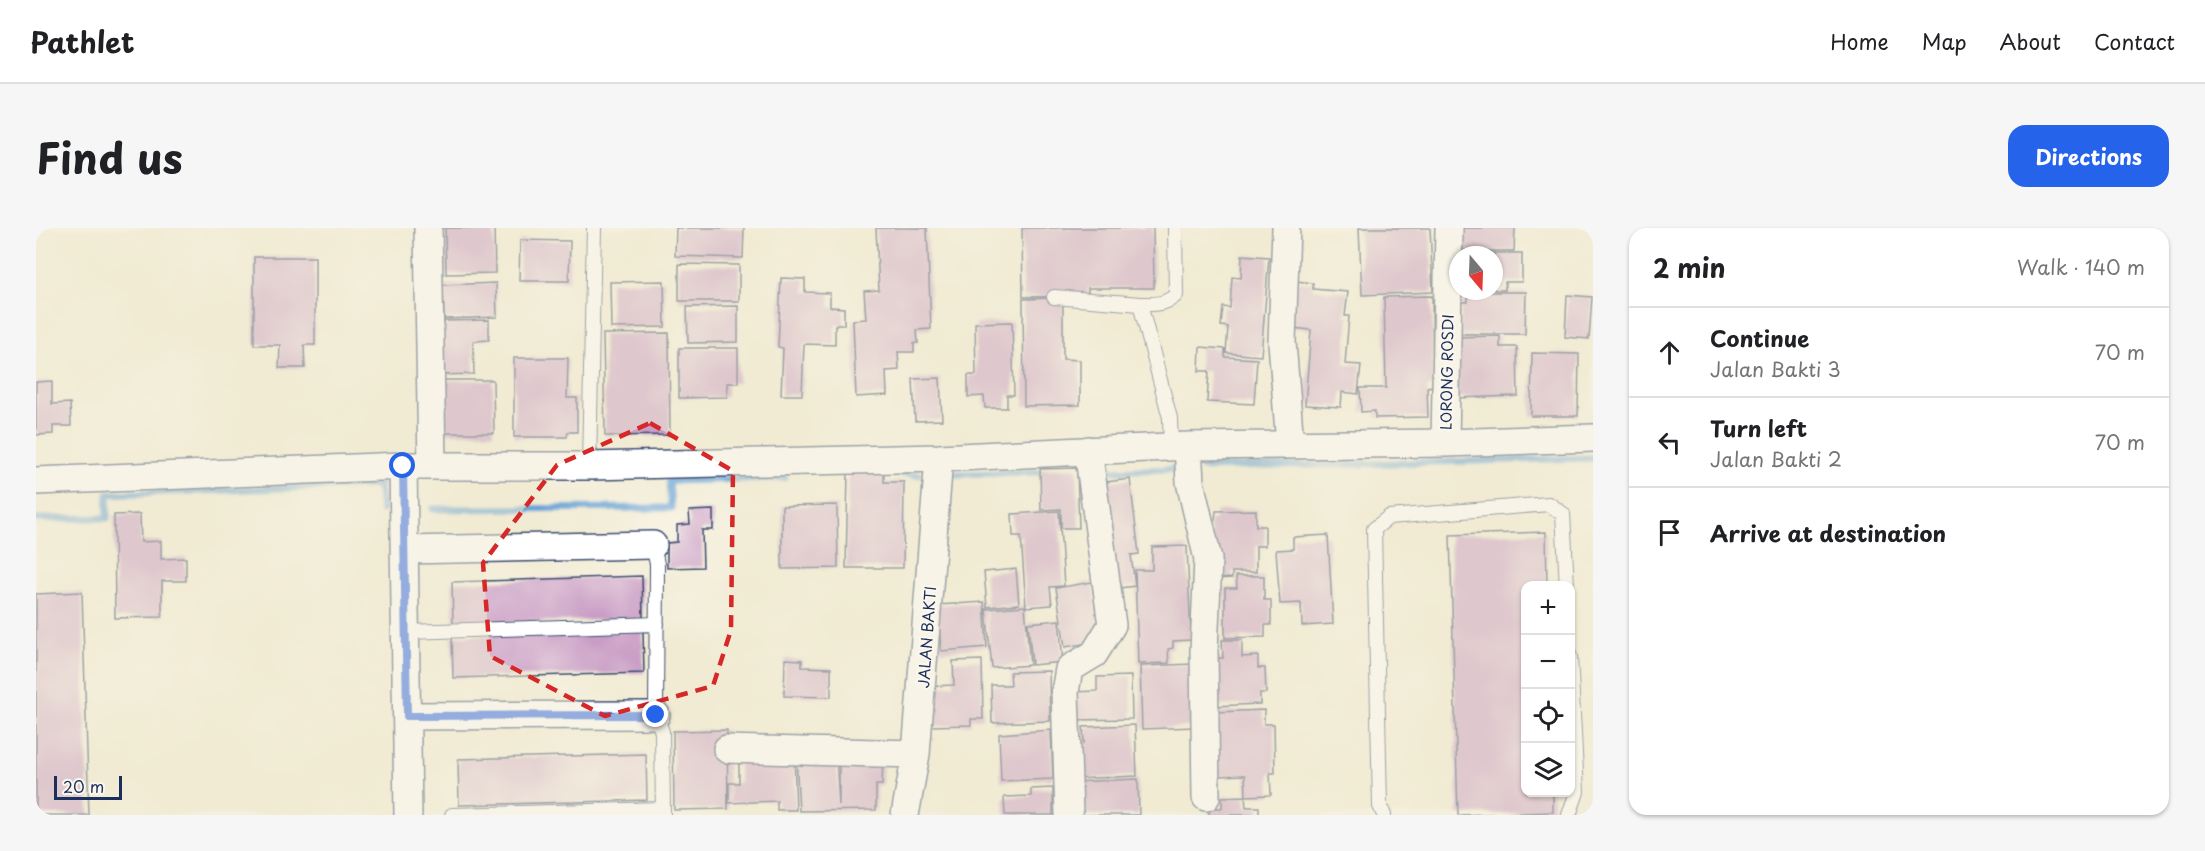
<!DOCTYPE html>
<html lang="en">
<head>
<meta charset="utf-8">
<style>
	body { margin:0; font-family:"Playpen Sans",sans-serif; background:#f6f6f6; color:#202124 }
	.controls { position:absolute; right:18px; bottom:18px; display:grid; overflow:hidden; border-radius:12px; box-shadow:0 2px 4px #0004 }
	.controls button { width:54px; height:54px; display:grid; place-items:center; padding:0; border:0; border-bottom:2px solid #e0e0e0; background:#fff; color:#202124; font:30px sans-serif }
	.compass { position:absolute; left:1413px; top:18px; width:54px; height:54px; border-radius:50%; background:#fff; box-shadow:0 2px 4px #0004; rotate:161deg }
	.scale { position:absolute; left:18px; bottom:15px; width:68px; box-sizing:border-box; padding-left:6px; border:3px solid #1b2f5e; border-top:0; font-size:16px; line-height:21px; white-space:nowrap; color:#1b2f5e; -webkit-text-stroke:4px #fbf7ec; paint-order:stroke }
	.stop { position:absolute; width:18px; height:18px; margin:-14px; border:4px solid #2563eb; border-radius:50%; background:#fff }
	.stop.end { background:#2563eb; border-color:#fff; box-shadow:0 2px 6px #0008 }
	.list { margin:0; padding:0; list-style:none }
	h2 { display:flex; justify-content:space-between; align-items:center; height:78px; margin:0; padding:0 24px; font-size:26px }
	h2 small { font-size:20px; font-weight:400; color:#757577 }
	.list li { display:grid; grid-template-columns:39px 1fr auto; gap:18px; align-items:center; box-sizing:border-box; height:90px; padding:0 24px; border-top:2px solid #e0e0e0 }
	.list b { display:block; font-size:22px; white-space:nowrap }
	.list p { margin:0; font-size:20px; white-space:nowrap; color:#757577 }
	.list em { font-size:20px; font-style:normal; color:#757577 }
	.icon { flex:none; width:33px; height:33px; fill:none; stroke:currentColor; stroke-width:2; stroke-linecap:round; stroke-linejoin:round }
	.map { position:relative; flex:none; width:1557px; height:587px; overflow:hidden; border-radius:18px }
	header { display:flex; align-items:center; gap:36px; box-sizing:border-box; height:84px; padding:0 30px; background:#fff; border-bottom:2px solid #e0e0e0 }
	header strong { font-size:28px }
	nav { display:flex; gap:33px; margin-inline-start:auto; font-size:21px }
	.intro { display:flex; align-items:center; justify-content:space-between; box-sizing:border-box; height:144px; padding:0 36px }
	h1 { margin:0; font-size:42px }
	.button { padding:15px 27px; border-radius:18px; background:#2563eb; color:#fff; font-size:21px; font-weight:700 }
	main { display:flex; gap:36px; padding:0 36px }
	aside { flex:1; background:#fff; border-radius:18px; box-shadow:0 2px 4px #0004 }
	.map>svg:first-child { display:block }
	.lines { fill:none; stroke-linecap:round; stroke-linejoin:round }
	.stream { stroke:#63a1d5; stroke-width:7 }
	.building { fill:#c99dc6 }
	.service-casing { stroke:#3b4b70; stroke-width:16 }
	.minor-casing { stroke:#3b4b70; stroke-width:30 }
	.service { stroke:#fff; stroke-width:14 }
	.minor { stroke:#fff; stroke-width:27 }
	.route { stroke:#2563eb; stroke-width:8 }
	.marked { fill:none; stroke:#d62828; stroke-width:4.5; stroke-dasharray:12 8; stroke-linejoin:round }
	.labels { text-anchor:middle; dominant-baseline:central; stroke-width:4.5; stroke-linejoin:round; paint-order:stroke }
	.street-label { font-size:15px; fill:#1b2f5e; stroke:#fbf7ec }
</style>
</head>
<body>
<header>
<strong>Pathlet</strong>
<nav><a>Home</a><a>Map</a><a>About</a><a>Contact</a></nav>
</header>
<div class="intro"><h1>Find us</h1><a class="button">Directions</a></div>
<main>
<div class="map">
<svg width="1557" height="587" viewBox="0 0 1557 587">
	<rect width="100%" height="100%" fill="#fbf7ec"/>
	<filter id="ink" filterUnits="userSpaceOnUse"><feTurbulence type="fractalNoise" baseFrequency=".0167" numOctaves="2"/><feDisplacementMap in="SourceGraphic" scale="12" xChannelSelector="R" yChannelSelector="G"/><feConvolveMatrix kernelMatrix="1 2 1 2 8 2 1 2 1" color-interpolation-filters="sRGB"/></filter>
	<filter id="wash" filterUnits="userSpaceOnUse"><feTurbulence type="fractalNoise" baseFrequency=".008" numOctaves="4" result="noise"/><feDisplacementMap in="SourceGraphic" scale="24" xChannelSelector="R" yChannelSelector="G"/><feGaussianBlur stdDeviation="1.35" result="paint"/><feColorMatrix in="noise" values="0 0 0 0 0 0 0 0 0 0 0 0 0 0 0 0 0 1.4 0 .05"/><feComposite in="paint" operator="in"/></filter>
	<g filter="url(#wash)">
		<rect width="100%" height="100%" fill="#f1ebd3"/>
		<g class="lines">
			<path class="stream" d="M1166 240 1557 230
				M1068 243 1140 241
				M865 246 883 247
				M921 246 1001 244
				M397 281 635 280 633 253 749 250
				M0 291 71 290 72 266 343 257 346 282"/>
		</g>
		<g id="blocks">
			<path class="building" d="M409 0H458L459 45 410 46Z
				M640 0H708L707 30 639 28Z
				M840 0H891L895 101 881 102 882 115H878V124H862L863 142 850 143 851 167 820 169 817 92 830 91 828 63 843 62Z
				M986 0H1117L1118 60H1052V68L987 69Z
				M1323 0H1394L1397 64 1326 67Z
				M1423 0H1479L1478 23H1423Z
				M484 12 534 13 533 53H483Z
				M1425 25H1486V54H1469V62H1458V27H1425Z
				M1206 27 1233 29 1225 128 1190 125 1192 99 1185 98 1187 79 1194 80 1196 49 1205 50Z
				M218 29H279V117H268L269 140H243L244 117H218Z
				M643 36 703 37V73H643Z
				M745 50 769 51V64L794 65V79L808 80V97H799V117L768 116 766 167H745L747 120 742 119Z
				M1251 52 1277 55V61L1312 64 1309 88H1313L1309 136 1325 137 1322 166 1306 164 1305 179 1269 177 1275 102 1247 99Z
				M628 53 629 99 575 100 574 54Z
				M460 55 461 89 408 91 407 57Z
				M1432 64H1490L1489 106H1425V74H1432Z
				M1531 67 1556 69 1553 111 1529 109Z
				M1396 68 1397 158 1391 159 1392 189 1339 190V183L1325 184 1324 160H1350L1348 69Z
				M1027 70V131L1044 132V177L988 178 987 71Z
				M702 78V114L652 115 651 79Z
				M453 92V112L437 113 438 146 403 147 408 93Z
				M976 94 978 167H971V180H949L948 168 932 169V147H940L939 95Z
				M633 105 634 207 569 208 567 106Z
				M1464 108V119H1481L1482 168 1417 170 1416 109Z
				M1164 119 1189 121V129L1221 131 1218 176 1171 174 1173 143H1163Z
				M643 120H702V155H691V169L643 170Z
				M1496 125 1543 126 1542 188H1495Z
				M478 130H532L531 170H541V204H532L531 209H478Z
				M904 150 906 192 879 193 877 151Z
				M407 152H457L458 205H407Z
				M16 153V176L34 175 35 198H17V206L0 207V154Z
				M1041 240 1043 300H1025V281L1005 282 1004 241Z
				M812 243 848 244V254H868L867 340H810Z
				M1094 251 1103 326 1095 327 1099 358 1076 361 1062 255Z
				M801 277 802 340 746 341V278Z
				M677 282V302H666L667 339 631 340V315L641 314V297L654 296 653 283Z
				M1220 282V298H1229V318H1220V344H1196V350L1180 351 1173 292H1179L1180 283Z
				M1023 283 1028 358 1014 359 1016 377 990 379 985 308H977L976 286Z
				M104 286 105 314 125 313V331L150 330V353H126V389L79 390 78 287Z
				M1510 304 1511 357H1490V564H1517V584L1422 587 1414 307Z
				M1292 307 1297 396 1266 398 1265 375 1244 376 1240 322 1257 321V309Z
				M1151 318 1155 412 1137 413V420L1132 421 1133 435 1102 436 1099 342H1116V319Z
				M980 341 983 376 951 379 948 344Z
				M606 348 607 391 417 396 416 354Z
				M1200 348H1228V372H1235V397H1229V409L1189 410V360H1201Z
				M1056 354 1063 401 1053 415 1029 419 1020 360Z
				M46 364 53 587H0V366Z
				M948 374 951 419 905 423 902 377Z
				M989 378 994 437 956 440 950 381Z
				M1023 392 1027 434 996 437 992 395Z
				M607 403 608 445 417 450 416 408Z
				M1186 412H1206V429L1222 428V440H1229L1230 465H1224V476L1177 478 1174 431 1187 430Z
				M749 431 766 432V439L795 440V469L748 468Z
				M946 432 947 491H935V497L896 498 895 458 918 457 917 433Z
				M1158 436 1160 499 1106 501 1104 438Z
				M1013 443 1014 493 956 495 955 457H975L974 444Z
				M1095 448 1096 491 1037 492 1036 464 1061 463V449Z
				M1228 482V496H1238L1239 545H1234L1235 567 1210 568 1209 547 1182 548 1180 484Z
				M1099 497 1101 548 1038 551 1036 516 1048 515 1047 499Z
				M691 502 692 581 638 582 637 503Z
				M1015 502 1017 551 965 553 963 506Z
				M610 526 611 572 423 577 422 531Z
				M758 526 760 582H741V573L693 575V555H703V529Z
				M800 526 803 577V526H847L846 557H840V582L763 583 760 527Z
				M1102 551 1103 587H1038L1036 554Z
				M1017 560V587H969L968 569 995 568V561Z
				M1209 568 1210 579H1223V587H1173V580H1186V569Z"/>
		</g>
	</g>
	<g filter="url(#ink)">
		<use href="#blocks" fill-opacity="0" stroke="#3b4b70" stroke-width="1.5"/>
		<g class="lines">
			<g class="service-casing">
				<path id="service" d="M1018 69 1104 76
					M1135 220 1134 190 1104 76C1119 76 1129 77 1140 67L1139 0
					M553 238 558 0
					M617 317 621 336 620 487 626 504 627 587
					M370 404 621 396
					M416 587 627 581
					M1348 587 1344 578 1338 301 1353 289 1513 276 1527 286 1531 358
					M1533 587 1541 564 1534 428"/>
			</g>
			<g class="minor-casing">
				<path id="minor" d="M392 0 396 238
					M1250 0 1246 114 1254 217
					M1409 215 1413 0
					M1152 218 1154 254 1172 331 1168 423 1170 569
					M367 238 372 587
					M0 253 367 238H553L903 230 1152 218 1409 215 1557 210
					M369 322 617 317
					M371 488 620 487
					M691 521 880 526
					M869 587 880 526 903 230
					M1033 587 1029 464 1033 441 1058 426 1076 397 1052 222"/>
			</g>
			<use href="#service" class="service"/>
			<use href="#minor" class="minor"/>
		</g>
	</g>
	<g class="lines" filter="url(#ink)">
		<path class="route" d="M367 238 371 488 620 487"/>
	</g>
	<path d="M0 0H1557V587H0ZM614 195 697 243 695 402 677 458 569 488 454 428 447 335 521 237Z" fill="#f1ebd3" fill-opacity=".55" fill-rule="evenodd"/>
	<path class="marked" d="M614 195 697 243 695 402 677 458 569 488 454 428 447 335 521 237Z"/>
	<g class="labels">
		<g class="street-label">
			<text transform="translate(1410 144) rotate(-89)">LORONG ROSDI</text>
			<text transform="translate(890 409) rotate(-86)">JALAN BAKTI</text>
		</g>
	</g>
</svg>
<div class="controls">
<button>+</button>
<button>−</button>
<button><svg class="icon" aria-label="locate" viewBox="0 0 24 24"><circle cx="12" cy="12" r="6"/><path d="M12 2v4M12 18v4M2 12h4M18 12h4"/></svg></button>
<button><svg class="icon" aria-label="layers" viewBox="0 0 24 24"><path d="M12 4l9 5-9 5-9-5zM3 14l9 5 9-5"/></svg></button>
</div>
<svg class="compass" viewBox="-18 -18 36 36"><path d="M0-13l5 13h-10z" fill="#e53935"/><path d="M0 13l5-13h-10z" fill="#757577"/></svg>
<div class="scale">20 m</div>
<div class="stop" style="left:367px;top:238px"></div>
<div class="stop end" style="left:620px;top:487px"></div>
</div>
<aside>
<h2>2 min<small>Walk · 140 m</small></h2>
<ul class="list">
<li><svg class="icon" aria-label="ahead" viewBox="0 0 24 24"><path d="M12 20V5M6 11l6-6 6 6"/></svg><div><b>Continue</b><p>Jalan Bakti 3</p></div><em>70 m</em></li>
<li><svg class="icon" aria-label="left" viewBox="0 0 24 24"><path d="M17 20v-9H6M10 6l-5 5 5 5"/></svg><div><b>Turn left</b><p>Jalan Bakti 2</p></div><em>70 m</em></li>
<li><svg class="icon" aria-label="arrive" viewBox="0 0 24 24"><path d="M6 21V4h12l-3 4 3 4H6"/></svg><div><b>Arrive at destination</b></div></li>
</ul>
</aside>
</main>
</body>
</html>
